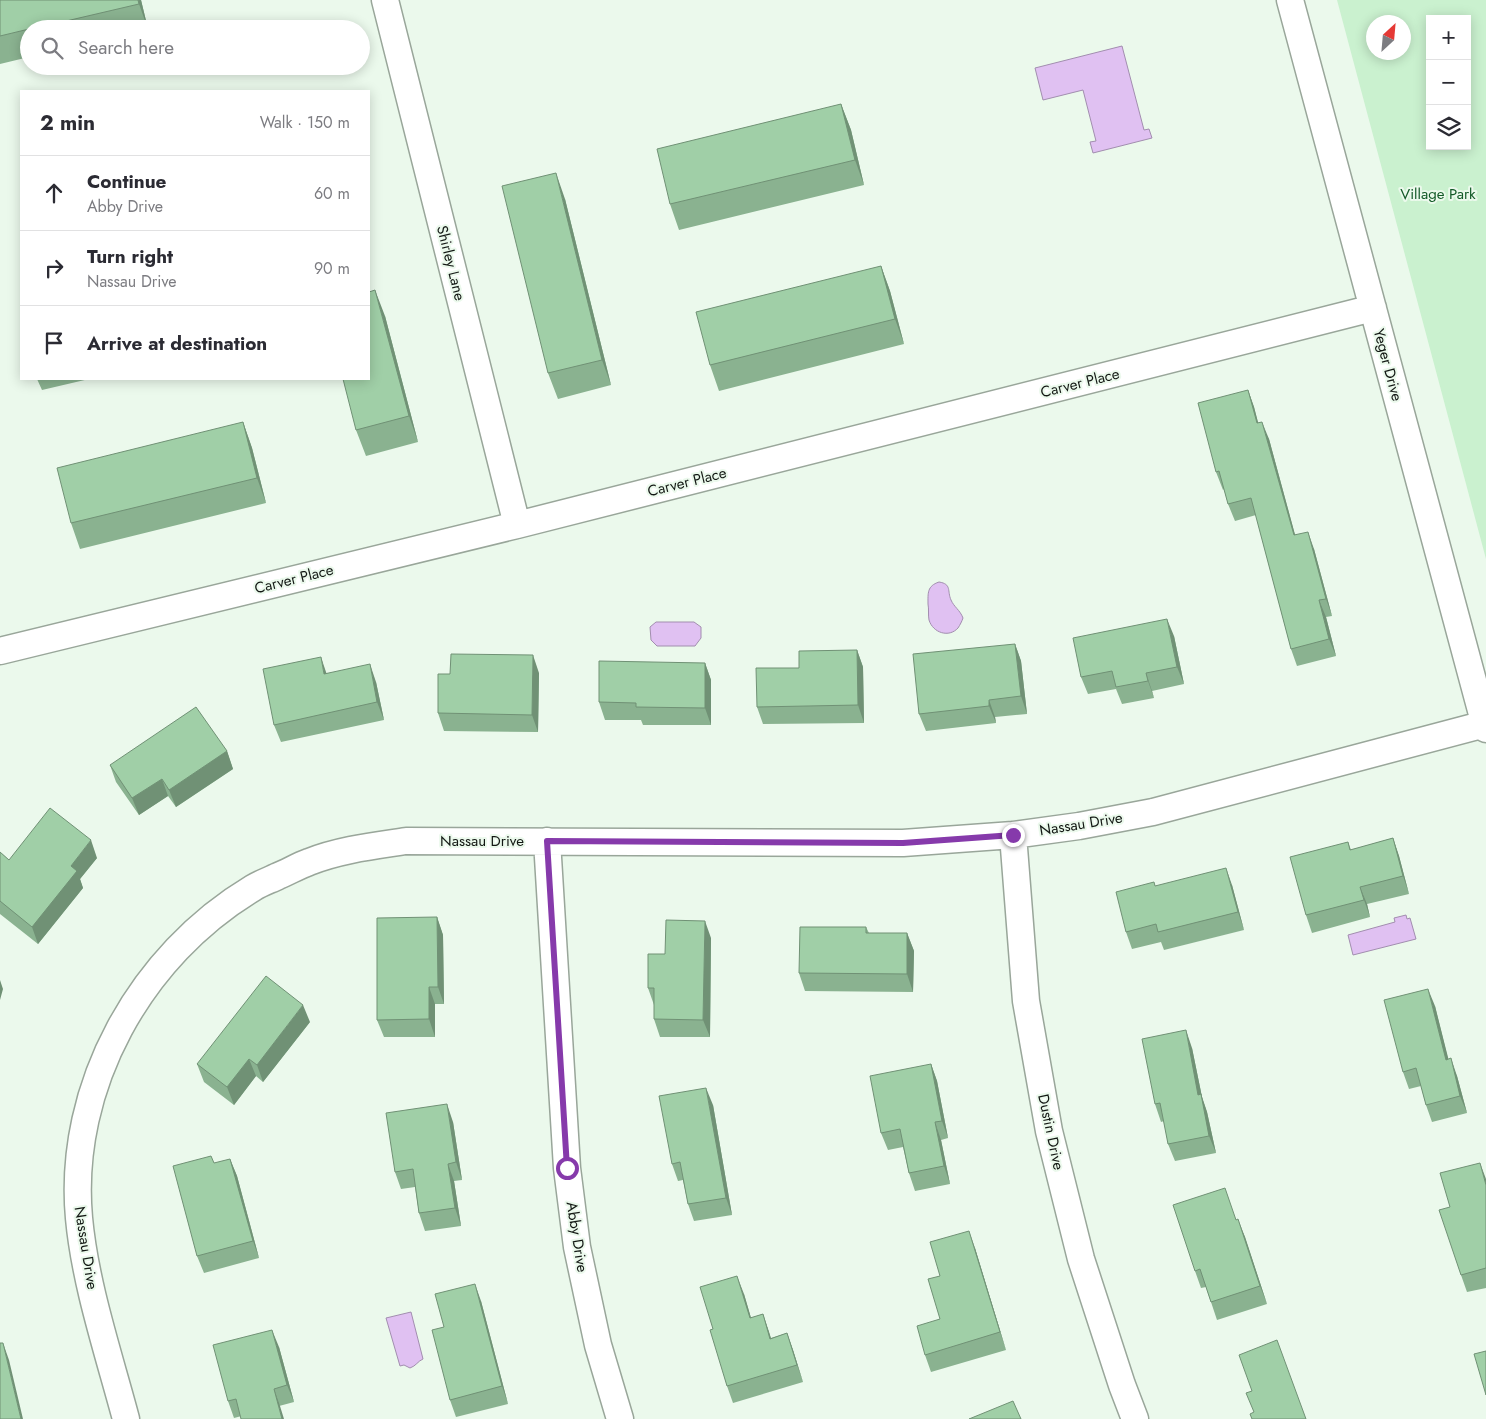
<!DOCTYPE html>
<html lang="en">
<head>
<meta charset="utf-8">
<style>
	body { margin:0; font-family:Jost,sans-serif; background:#f2f2f3; color:#2b2b33 }
	.controls { position:absolute; right:15px; top:15px; display:grid; overflow:hidden; border-radius:0px; box-shadow:0 2px 12px #0003 }
	.controls button { width:45px; height:45px; display:grid; place-items:center; padding:0; border:0; border-bottom:1px solid #e1e1e2; background:#fff; color:#2b2b33; font:25px sans-serif }
	.compass { position:absolute; left:1366px; top:15px; width:45px; height:45px; border-radius:50%; background:#fff; box-shadow:0 2px 12px #0003; rotate:26deg }
	.stop { position:absolute; width:15px; height:15px; margin:-11px; border:4px solid #863aab; border-radius:50%; background:#fff }
	.stop.end { background:#863aab; border-color:#fff; box-shadow:0 1px 5px #0008 }
	.list { margin:0; padding:0; list-style:none }
	h2 { display:flex; justify-content:space-between; align-items:center; height:65px; margin:0; padding:0 20px; font-size:21px }
	h2 small { font-size:16px; font-weight:400; color:#7c7c81 }
	.list li { display:grid; grid-template-columns:32px 1fr auto; gap:15px; align-items:center; box-sizing:border-box; height:75px; padding:0 20px; border-top:1px solid #e1e1e2 }
	.list b { display:block; font-size:19px; white-space:nowrap }
	.list p { margin:0; font-size:16px; white-space:nowrap; color:#7c7c81 }
	.list em { font-size:16px; font-style:normal; color:#7c7c81 }
	.icon { flex:none; width:28px; height:28px; fill:none; stroke:currentColor; stroke-width:2; stroke-linecap:round; stroke-linejoin:round }
	.map { position:relative; flex:none; width:1486px; height:1419px; overflow:hidden }
	.search { position:absolute; background:#fff; box-shadow:0 2px 12px #0003; left:20px; top:20px; width:350px; height:55px; display:flex; align-items:center; gap:12px; box-sizing:border-box; padding:0 18px; border-radius:28px; color:#7c7c81; font-size:19px }
	.panel { position:absolute; background:#fff; box-shadow:0 2px 12px #0003; left:20px; top:90px; width:350px; height:290px; border-radius:0px }
	.map>svg:first-child { display:block }
	.green { fill:#caf1cf; fill-rule:evenodd }
	.water { fill:#e0c1f2; stroke:#a28eaf }
	.lines { fill:none; stroke-linecap:round; stroke-linejoin:round }
	.street-casing { stroke:#99a69a; stroke-width:29 }
	.street { stroke:#fff; stroke-width:26 }
	.wall { fill:#8ab290 }
	.shaded-wall { fill:#709175 }
	.building { fill:#a0cfa7; stroke:#709175 }
	.route { stroke:#863aab; stroke-width:6 }
	.labels { text-anchor:middle; dominant-baseline:central; stroke-width:4; stroke-linejoin:round; paint-order:stroke }
	.park-label { font-size:15px; fill:#135a28; stroke:#ebf9ec }
	.street-label { font-size:15px; fill:#131814; stroke:#ebf9ec }
</style>
</head>
<body>
<div class="map">
<svg width="1486" height="1419" viewBox="0 0 1486 1419">
	<rect width="100%" height="100%" fill="#ebf9ec"/>
	<path class="green" d="M1337 0H1486V559ZM1430 19H1467V146H1430ZM1374 22H1404V52H1374Z"/>
	<path class="water" d="M1122 46 1144 130 1149 129 1152 138 1093 153 1090 142 1096 141 1083 90 1043 100 1035 68Z
		M939 582C952 584 947 591 951 600 954 607 960 610 963 618 962 621 960 625 958 628 949 638 933 633 929 620 928 615 929 609 928 604 928 593 927 586 939 582Z
		M656 622H694L701 627V638L695 646H657L651 640 650 627Z
		M1406 915 1407 919 1410 918 1416 939 1353 955 1348 935 1395 922 1394 918Z
		M411 1312 423 1359C418 1361 416 1366 410 1368L404 1365 400 1366 386 1318Z"/>
	<g class="lines">
		<g class="street-casing">
			<path id="street" d="M385 0 517 525
				M1290 0 1486 729
				M0 651 517 525 1373 308
				M1013 835 1026 1001 1049 1131 1081 1259 1122 1385 1135 1419
				M547 841 567 1168 577 1247 598 1345 620 1419
				M126 1419C109 1355 85 1284 79 1218 67 1086 141 955 253 888 261 883 270 880 278 876 288 872 298 866 309 862 339 850 373 846 406 841L903 843 1013 835 1079 826 1153 812 1485 724"/>
		</g>
		<use href="#street" class="street"/>
	</g>
	<path class="wall" d="M0 0H141L148 29H29V57L0 64Z
		M841 104 851 130 864 185 679 230 670 204Z
		M565 199 611 385 558 399 548 373Z
		M881 266 890 291 904 344 719 391 710 365Z
		M385 316 418 442 366 456 356 430Z
		M37 379H89L42 390Z
		M1248 390 1254 407 1258 423 1269 439 1295 535 1314 549 1332 616 1326 617 1336 656 1297 666 1291 649 1256 515 1235 521 1228 504 1224 489 1223 490 1216 472Z
		M243 422 252 448 266 503 80 549 71 523Z
		M1174 636 1184 684 1152 691 1154 698 1122 704 1116 689 1088 694 1081 677Z
		M1015 644 1021 661 1027 714 995 717 996 723 926 731 919 714Z
		M857 650 863 667 864 723 763 724 757 707 799 668Z
		M705 663 711 680V725H643L641 720H605L599 702Z
		M327 673 376 682 384 720 281 742 274 725Z
		M539 673 538 732 444 731 438 713Z
		M227 751 233 769 176 807 168 796 139 815 116 782 110 765Z
		M1393 838 1399 856 1409 894 1367 904 1370 917 1312 933 1306 915 1348 842 1351 850Z
		M0 852 9 860 97 858 80 879 83 888 38 944 0 914Z
		M1232 885 1244 930 1164 950 1161 942 1132 949 1126 932 1155 886Z
		M437 917 443 935 444 1004H435V1037H384L377 1020Z
		M866 927 869 933H907L914 951 913 992 805 991 799 973Z
		M711 938 710 1037H660L654 1019V1005L648 988 665 954Z
		M1435 1006 1448 1059 1457 1076 1467 1113 1432 1122 1426 1105 1421 1086 1409 1089 1403 1072Z
		M310 1022 263 1082 256 1076 234 1105 204 1082 197 1064Z
		M1192 1048 1202 1097 1207 1112 1216 1153 1175 1161 1168 1144 1164 1121 1161 1122 1155 1104Z
		M931 1064 937 1081 948 1138 941 1140 950 1184 915 1191 909 1173 903 1147 888 1150 881 1133Z
		M713 1105 732 1215 694 1221 688 1204 683 1180 678 1181 672 1164Z
		M453 1122 462 1180 454 1181 461 1226 425 1231 419 1213 415 1187 401 1189 395 1172Z
		M230 1159 237 1176 259 1258 204 1273 197 1256Z
		M1486 1179V1288L1467 1292 1461 1275 1450 1207Z
		M1237 1220 1245 1237 1267 1304 1217 1320 1206 1287 1201 1288 1195 1271Z
		M975 1248 1006 1350 931 1372 925 1355 940 1319V1276Z
		M744 1294 751 1318 763 1314 771 1338 787 1333 793 1350 803 1382 733 1403 727 1386 713 1329Z
		M481 1301 508 1404 456 1417 450 1400 444 1327Z
		M279 1347 294 1402 234 1418 228 1401Z"/>
	<path class="shaded-wall" d="M138 0H141L148 29 139 4Z
		M841 104 851 130 864 185 855 160Z
		M556 173 565 199 611 385 602 360Z
		M881 266 890 291 904 344 895 319Z
		M375 290 385 316 418 442 409 416Z
		M1248 390 1254 407 1263 441 1257 423Z
		M243 422 252 448 266 503 257 478Z
		M1262 422 1269 439 1300 553 1294 535Z
		M1308 532 1314 549 1332 616 1326 599Z
		M1319 600 1326 617 1336 656 1329 639Z
		M1167 619 1174 636 1184 684 1177 667Z
		M1015 644 1021 661 1027 714 1021 696Z
		M857 650 863 667 864 723 858 705Z
		M533 655 539 673 538 732 532 715Z
		M321 657 327 675 324 674Z
		M705 663 711 680V725L705 708Z
		M370 664 376 682 384 720 377 702Z
		M1146 673 1152 691 1154 698 1148 681Z
		M989 700 995 717 996 723 989 706Z
		M227 751 233 769 176 807 169 790Z
		M162 779 168 796 139 815 132 798Z
		M1393 838 1399 856 1409 894 1403 876Z
		M91 840 97 858 80 879 83 888 38 944 32 927 71 866Z
		M1226 868 1232 885 1244 930 1238 912Z
		M1360 887 1367 904 1370 917 1364 900Z
		M437 917 443 935 444 1004 438 987Z
		M705 921 711 938 710 1037 703 1020Z
		M907 933 914 951 913 992 907 974Z
		M0 980 3 989 0 1000Z
		M429 987 435 1004V1037L429 1019Z
		M1428 989 1435 1006 1453 1077 1446 1060Z
		M303 1005 310 1022 263 1082 257 1065Z
		M1186 1030 1192 1048 1202 1097 1207 1112 1216 1153 1209 1136 1198 1095Z
		M1451 1058 1457 1076 1467 1113 1460 1096Z
		M249 1059 256 1076 234 1105 227 1087Z
		M931 1064 937 1081 948 1138 942 1121Z
		M706 1088 713 1105 732 1215 726 1198Z
		M447 1104 453 1122 462 1180 456 1162Z
		M935 1122 941 1140 950 1184 944 1166Z
		M230 1159 237 1176 259 1258 253 1241Z
		M1480 1163 1486 1179V1185Z
		M448 1164 454 1181 461 1226 455 1208Z
		M1238 1219 1245 1237 1267 1304 1260 1286Z
		M969 1231 975 1248 1006 1350 1000 1332Z
		M737 1276 744 1294 756 1335 750 1318Z
		M475 1284 481 1301 508 1404 502 1386Z
		M763 1314 769 1332 776 1356 770 1339Z
		M272 1330 279 1347 294 1402 287 1385Z
		M787 1333 793 1350 803 1382 797 1365Z
		M3 1343 9 1360 23 1419H21Z
		M274 1389 280 1406 284 1419H282Z"/>
	<path class="building" d="M0 0H138L139 4 32 29H29L0 36Z
		M841 104 855 160 670 204 657 149Z
		M556 173 602 360 548 373 502 186Z
		M881 266 895 319 710 365 696 312Z
		M375 290 409 416 356 430 343 379H369V292Z
		M1248 390 1257 423 1262 422 1294 535 1308 532 1326 599 1319 600 1329 639 1291 649 1251 498 1228 504 1219 471 1216 472 1198 403Z
		M243 422 257 478 71 523 57 468Z
		M1167 619 1177 667 1146 673 1148 681 1116 687 1112 671 1081 677 1073 638Z
		M1015 644 1021 696 989 700V706L919 714 913 654Z
		M857 650 858 705 757 707 756 668H799V651Z
		M451 654 533 655 532 715 438 713V674H450Z
		M321 657 324 674 370 664 377 702 274 725 263 669Z
		M599 661 705 663V708L636 707V703L599 702Z
		M196 707 227 751 169 790 162 779 132 798 110 765Z
		M50 808 91 840 71 866 77 871 32 927 0 901V852L9 860Z
		M1393 838 1403 876 1360 887 1364 900 1306 915 1290 857 1348 842 1350 850Z
		M1226 868 1238 912 1158 932 1156 924 1126 932 1116 892 1154 882 1155 886Z
		M437 917 438 987H429V1019L377 1020V918Z
		M666 920 705 921 703 1020 654 1019V988H648V954H665Z
		M800 927H866V933H907V974L799 973Z
		M266 976 303 1005 257 1065 249 1059 227 1087 197 1064Z
		M1428 989 1446 1060 1451 1058 1460 1096 1426 1105 1416 1068 1403 1072 1384 1000Z
		M1186 1030 1198 1095 1201 1094 1209 1136 1168 1144 1160 1103 1155 1104 1142 1039Z
		M931 1064 942 1121 935 1122 944 1166 909 1173 900 1129 881 1133 870 1076Z
		M706 1088 726 1198 688 1204 680 1162 672 1164 659 1096Z
		M447 1104 456 1162 448 1164 455 1208 419 1213 413 1169 395 1172 386 1113Z
		M211 1156 214 1163 230 1159 253 1241 197 1256 173 1166Z
		M1480 1163 1486 1185V1268L1461 1275 1439 1210 1450 1207 1440 1173Z
		M1225 1188 1236 1220 1238 1219 1260 1286 1211 1302 1200 1269 1195 1271 1173 1205Z
		M969 1231 1000 1332 925 1355 917 1326 940 1319 928 1279 940 1276 930 1242Z
		M737 1276 750 1318 763 1314 770 1339 787 1333 797 1365 727 1386 710 1330 713 1329 700 1287Z
		M475 1284 502 1386 450 1400 432 1330 444 1327 435 1294Z
		M272 1330 287 1385 274 1389 282 1419H241L236 1399 228 1401 213 1345Z
		M1277 1340 1306 1419H1252L1250 1414 1254 1412 1246 1393 1252 1391 1239 1355Z
		M0 1343H3L21 1419H0Z
		M1486 1351V1395L1474 1354Z
		M1013 1401 1021 1419H969Z"/>
	<g class="lines">
		<path class="route" d="M567 1168 547 841 903 843 1013 835"/>
	</g>
	<g class="labels">
		<g class="park-label">
			<text x="1438" y="194">Village Park</text>
		</g>
		<g class="street-label">
			<text transform="translate(451 263) rotate(76)">Shirley Lane</text>
			<text transform="translate(1388 365) rotate(75)">Yeger Drive</text>
			<text transform="translate(1080 383) rotate(-14)">Carver Place</text>
			<text transform="translate(687 482) rotate(-14)">Carver Place</text>
			<text transform="translate(294 579) rotate(-14)">Carver Place</text>
			<text transform="translate(1081 824) rotate(-9)">Nassau Drive</text>
			<text x="482" y="841">Nassau Drive</text>
			<text transform="translate(1051 1132) rotate(78)">Dustin Drive</text>
			<text transform="translate(577 1237) rotate(81)">Abby Drive</text>
			<text transform="translate(86 1248) rotate(81)">Nassau Drive</text>
		</g>
	</g>
</svg>
<div class="controls">
<button>+</button>
<button>−</button>
<button><svg class="icon" aria-label="layers" viewBox="0 0 24 24"><path d="M12 4l9 5-9 5-9-5zM3 14l9 5 9-5"/></svg></button>
</div>
<svg class="compass" viewBox="-18 -18 36 36"><path d="M0-13l5 13h-10z" fill="#e53935"/><path d="M0 13l5-13h-10z" fill="#7c7c81"/></svg>
<div class="stop" style="left:567px;top:1168px"></div>
<div class="stop end" style="left:1013px;top:835px"></div>
<div class="search"><svg class="icon" aria-label="search" viewBox="0 0 24 24"><circle cx="10" cy="10" r="6"/><path d="M15 15l6 6"/></svg>Search here</div>
<section class="panel">
<h2>2 min<small>Walk · 150 m</small></h2>
<ul class="list">
<li><svg class="icon" aria-label="ahead" viewBox="0 0 24 24"><path d="M12 20V5M6 11l6-6 6 6"/></svg><div><b>Continue</b><p>Abby Drive</p></div><em>60 m</em></li>
<li><svg class="icon" aria-label="right" viewBox="0 0 24 24"><path d="M7 20v-9h11M14 6l5 5-5 5"/></svg><div><b>Turn right</b><p>Nassau Drive</p></div><em>90 m</em></li>
<li><svg class="icon" aria-label="arrive" viewBox="0 0 24 24"><path d="M6 21V4h12l-3 4 3 4H6"/></svg><div><b>Arrive at destination</b></div></li>
</ul>
</section>
</div>
</body>
</html>
